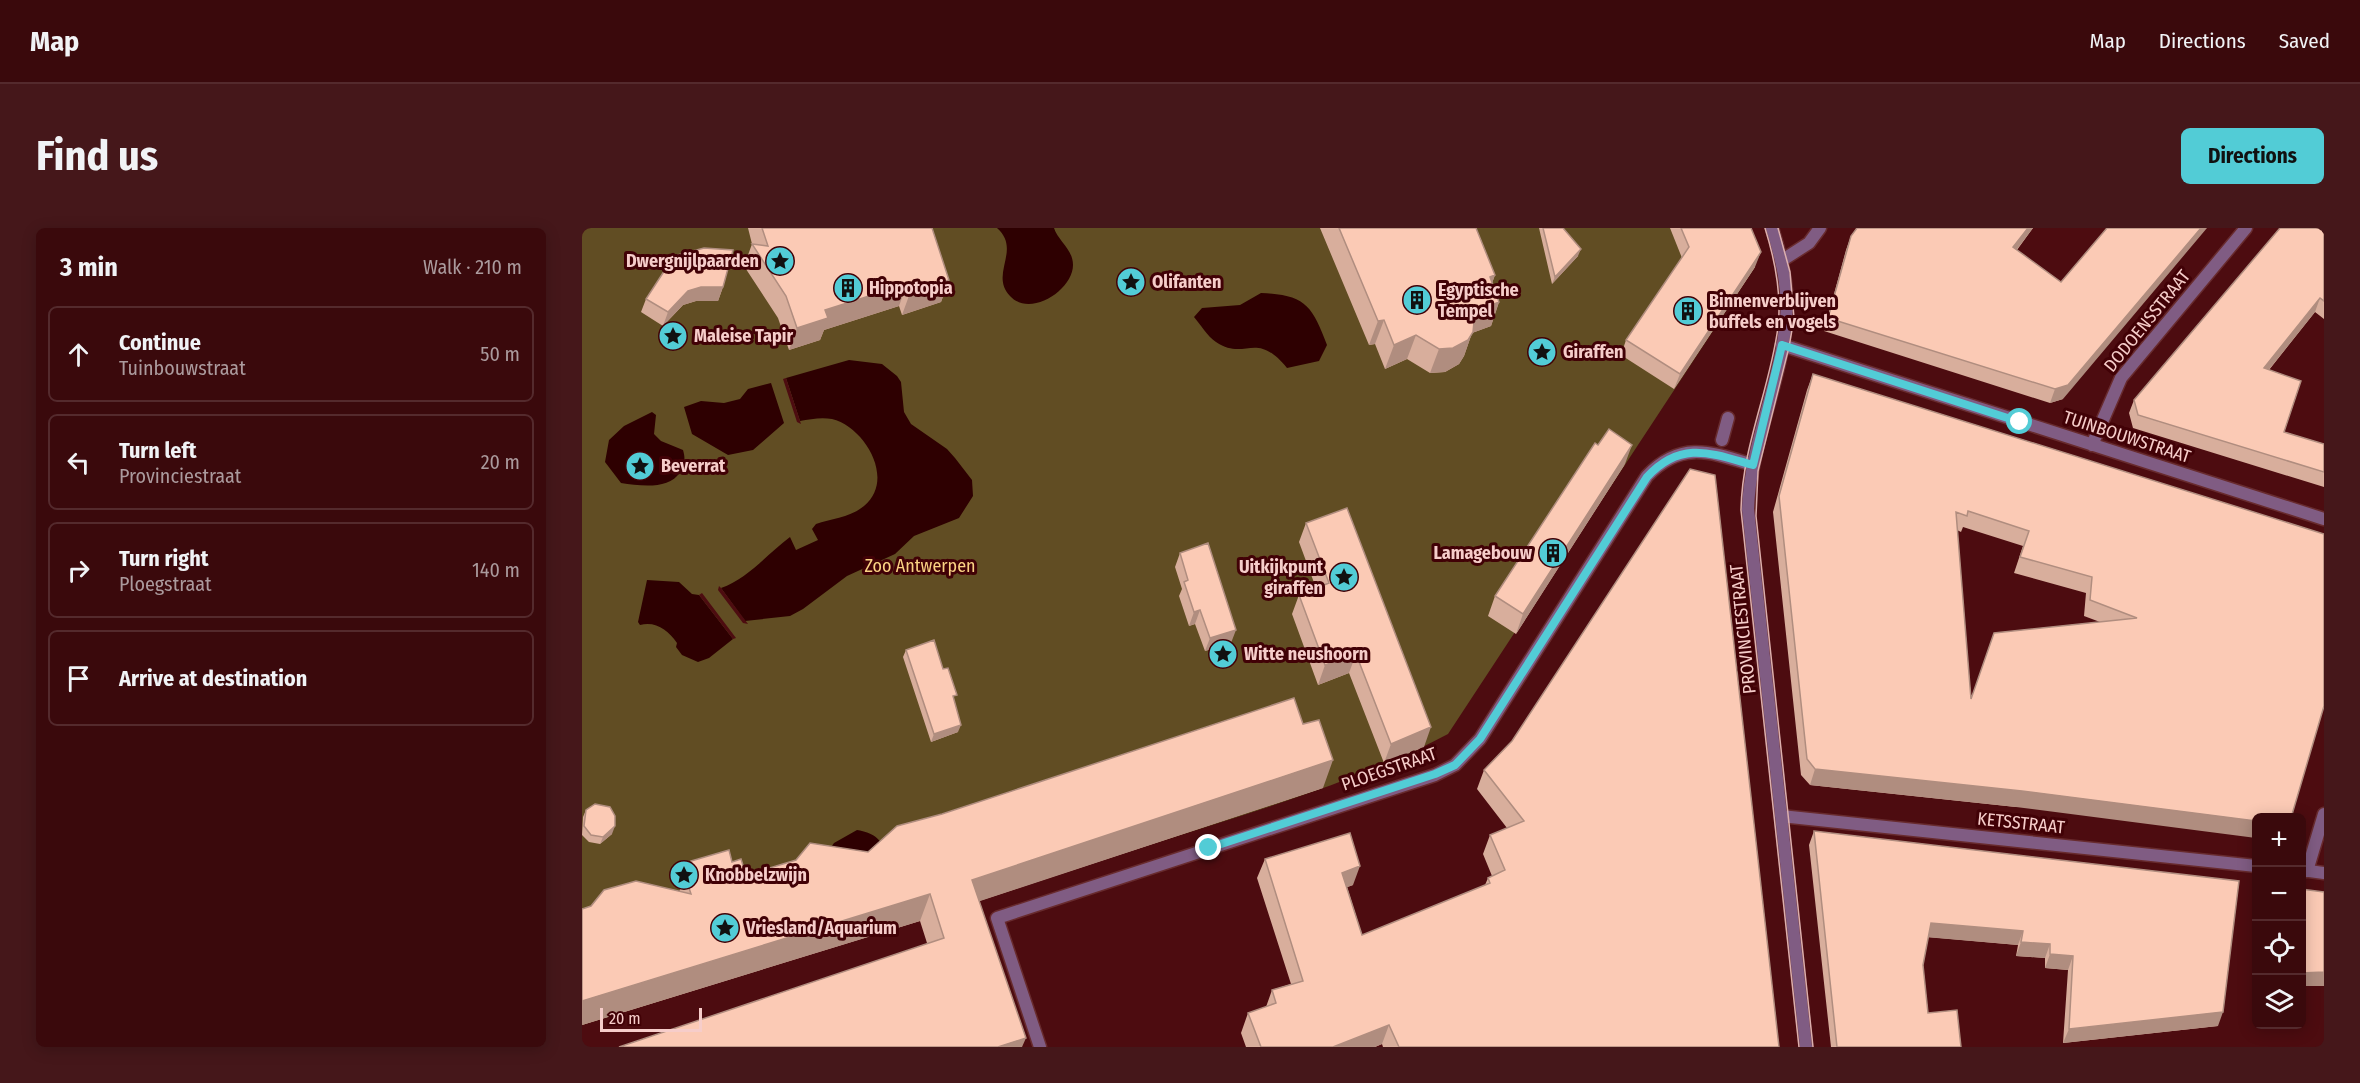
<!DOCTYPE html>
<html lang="en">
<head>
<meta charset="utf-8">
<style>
	body { margin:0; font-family:"Fira Sans Condensed",sans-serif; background:#45171a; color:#f1f3f6 }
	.controls { position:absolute; right:18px; bottom:18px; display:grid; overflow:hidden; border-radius:9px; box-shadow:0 3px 15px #0003 }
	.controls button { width:54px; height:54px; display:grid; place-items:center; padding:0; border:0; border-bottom:2px solid #542a2d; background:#3a090c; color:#f1f3f6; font:30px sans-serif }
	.scale { position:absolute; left:18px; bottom:15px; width:102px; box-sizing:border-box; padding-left:6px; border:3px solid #f6cdca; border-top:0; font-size:16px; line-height:21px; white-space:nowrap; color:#f6cdca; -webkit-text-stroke:4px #410106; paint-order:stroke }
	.stop { position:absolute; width:18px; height:18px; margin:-14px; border:4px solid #52ccd6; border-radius:50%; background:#fff }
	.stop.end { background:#52ccd6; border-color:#fff; box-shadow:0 2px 6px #0008 }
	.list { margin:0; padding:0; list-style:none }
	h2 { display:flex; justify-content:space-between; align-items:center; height:78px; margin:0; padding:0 24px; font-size:26px }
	h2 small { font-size:20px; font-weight:400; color:#ab9a9d }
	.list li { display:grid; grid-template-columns:39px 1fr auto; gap:18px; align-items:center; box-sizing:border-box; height:96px; margin:0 12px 12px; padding:0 12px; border:2px solid #542a2d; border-radius:9px }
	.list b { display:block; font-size:22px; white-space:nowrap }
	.list p { margin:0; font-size:20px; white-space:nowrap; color:#ab9a9d }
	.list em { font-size:20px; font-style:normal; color:#ab9a9d }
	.icon { flex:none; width:33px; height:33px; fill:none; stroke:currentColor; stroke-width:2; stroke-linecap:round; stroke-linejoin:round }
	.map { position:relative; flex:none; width:1742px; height:819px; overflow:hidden; border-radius:9px }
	header { display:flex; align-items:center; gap:36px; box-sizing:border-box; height:84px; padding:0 30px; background:#3a090c; border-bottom:2px solid #542a2d }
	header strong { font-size:28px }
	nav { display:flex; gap:33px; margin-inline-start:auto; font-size:21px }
	.intro { display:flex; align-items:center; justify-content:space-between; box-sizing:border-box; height:144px; padding:0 36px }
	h1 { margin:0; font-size:42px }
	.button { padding:15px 27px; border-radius:9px; background:#52ccd6; color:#111; font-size:21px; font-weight:700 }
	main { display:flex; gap:36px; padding:0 36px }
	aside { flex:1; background:#3a090c; border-radius:9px; box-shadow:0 3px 15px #0003 }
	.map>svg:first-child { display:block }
	.green { fill:#614d23 }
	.water { fill:#2e0001 }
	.pier { fill:#4d0c10 }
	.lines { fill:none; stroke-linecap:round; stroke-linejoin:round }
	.street-casing { stroke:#682b2e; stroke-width:15 }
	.street { stroke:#805c83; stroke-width:12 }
	.tram { stroke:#dcafad; stroke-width:1.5 }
	.wall { fill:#d8ae9c; fill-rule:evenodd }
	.shaded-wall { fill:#b08d7f }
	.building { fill:#fbcab5; stroke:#b08d7f; stroke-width:1.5; fill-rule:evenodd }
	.route { stroke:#52ccd6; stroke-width:8 }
	.labels { text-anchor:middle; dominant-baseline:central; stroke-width:6; stroke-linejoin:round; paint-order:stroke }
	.poi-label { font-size:18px; font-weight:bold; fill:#f6cdca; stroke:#410106; text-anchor:start }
	.street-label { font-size:18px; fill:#f6cdca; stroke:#410106 }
	.park-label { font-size:18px; fill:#fad283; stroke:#410106 }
</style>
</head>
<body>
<header>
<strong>Map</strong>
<nav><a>Map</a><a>Directions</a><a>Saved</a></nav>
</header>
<div class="intro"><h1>Find us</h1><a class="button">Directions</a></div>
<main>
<aside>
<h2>3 min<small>Walk · 210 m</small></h2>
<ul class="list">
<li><svg class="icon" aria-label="ahead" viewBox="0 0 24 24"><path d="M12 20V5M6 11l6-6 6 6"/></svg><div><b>Continue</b><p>Tuinbouwstraat</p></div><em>50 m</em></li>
<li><svg class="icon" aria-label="left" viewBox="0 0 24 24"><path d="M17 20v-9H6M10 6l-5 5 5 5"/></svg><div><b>Turn left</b><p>Provinciestraat</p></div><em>20 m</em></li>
<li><svg class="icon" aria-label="right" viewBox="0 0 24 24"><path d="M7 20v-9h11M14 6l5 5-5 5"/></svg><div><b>Turn right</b><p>Ploegstraat</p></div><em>140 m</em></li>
<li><svg class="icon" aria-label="arrive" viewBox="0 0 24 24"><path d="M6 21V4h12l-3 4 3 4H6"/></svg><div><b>Arrive at destination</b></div></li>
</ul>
</aside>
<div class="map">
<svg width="1742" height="819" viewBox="0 0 1742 819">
	<rect width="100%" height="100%" fill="#4d0c10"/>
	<path class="green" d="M0 0H1158L1173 39 866 506C768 558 657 587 552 622 369 682 184 740 0 797Z"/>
	<path class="water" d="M415 0H472C476 13 491 21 491 37 491 62 448 90 428 68 407 46 440 22 415 0Z
		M679 65C723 67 730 77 745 117L737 133 705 140C673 101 664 134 634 114 625 108 619 97 612 89L620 80 658 77Z
		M267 132 300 136 315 148 319 154 322 184 329 196 365 221 373 230 390 252 391 268 377 290 332 308 313 326 265 348 221 381 208 388 163 393 139 360C166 351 185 326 208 309L214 322 236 312 230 301 234 296C249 291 269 289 282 278 314 252 283 199 250 191 240 189 228 191 218 193L204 150Z
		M189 155 202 195 171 222 146 227 110 206 102 179 119 173 142 175 158 171 166 161Z
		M70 184 74 187 72 206 79 213 101 222C104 232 102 236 98 244 87 262 59 258 39 255L23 234 27 212 42 198Z
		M65 352 97 354 110 366 117 367 151 411 127 430 116 434 100 427 94 419 95 415C86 402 74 393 58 397L56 394Z
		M275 602C292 605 298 610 305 625L242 629 252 615Z"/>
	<path class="pier" d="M204 150 218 193 219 196 215 194 201 151Z
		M137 358 139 360 166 396 161 395 136 362Z
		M120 365 154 410 151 411 117 367Z"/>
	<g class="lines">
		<g class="street-casing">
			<path id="street" d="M1190 0C1199 29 1207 60 1204 91 1199 155 1168 216 1166 281L1224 819
				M1199 33 1227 15 1238 0
				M1200 117 1742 291
				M1140 212 1146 190
				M1510 217 1539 150 1664 0
				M1199 588 1674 638
				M1720 642 1742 645
				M1725 643 1742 586
				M458 819 415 690 853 547 873 537 898 511 1065 248C1099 212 1129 224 1171 237"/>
		</g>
		<use href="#street" class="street"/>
		<path class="tram" d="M1183 0C1193 32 1200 65 1196 99 1188 161 1160 218 1159 282L1217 819
			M1196 0 1208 44 1212 90 1207 119 1176 243 1174 288 1231 819"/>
	</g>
	<path class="wall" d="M166 0H350L367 52 359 74 320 87 317 78 242 102 238 112 207 122 196 90 162 38 170 16Z
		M738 0H894L913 47 910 55 917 74 909 98 890 105 882 128 877 136 863 144 848 145 825 131 803 141 793 116 787 117Z
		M957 0H981L996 28 970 56Z
		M1088 0H1169L1173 39 1092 161 1039 127 1044 112 1100 30Z
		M1275 0H1451L1435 22 1481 171 1468 175 1242 103 1264 22 1269 8Z
		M1742 0V91L1733 84 1687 142 1702 204 1742 216V259L1551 200 1547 185 1552 172Z
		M141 59 136 73H114L101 77 81 98 59 84 64 71Z
		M1231 146 1742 306 1434 579 1228 557 1219 547 1191 284 1225 162ZM1381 299 1441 318 1432 345 1504 365 1502 388 1518 394 1389 471 1375 302 1379 304Z
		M1043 236 934 406 906 388 913 368Z
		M724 295 842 519 802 535 767 445 736 457 710 386 717 367 734 360 717 314Z
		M598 325 649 415 623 423 613 396 607 398 597 368 600 361 593 339Z
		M324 422 372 474 376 504 349 514 321 429Z
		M902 542 1197 819H801L800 816 793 819H664L659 805 666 785 684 779 690 762 709 756 675 650 683 631 771 657 765 659 780 707 903 657 906 650 910 648 901 626 908 607 925 600 895 561Z
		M741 560 397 673 444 810 345 715 338 693 0 797 97 664 109 633 150 634 164 647 286 624Z
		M4 582 30 606 18 616 7 614 0 607 1 589Z
		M1232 603 1636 798 1481 815 1486 742 1463 740V730L1434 728 1436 717 1346 709 1341 737 1346 785 1379 819H1249L1227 617Z"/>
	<path class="shaded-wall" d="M1446 0H1451L1426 33 1431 19Z
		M1619 0H1625L1481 171 1468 175 1473 161Z
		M999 21 996 28 970 56 973 49Z
		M1179 24 1173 39 1092 161 1098 146Z
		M913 47 904 71 908 49Z
		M367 52 359 74 320 87 328 65Z
		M325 56 317 78 242 102 238 112 207 122 215 100 243 82Z
		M119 59H141L136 73H114L101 77 81 98 86 84 106 63Z
		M1738 70 1733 84 1677 154 1682 140Z
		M917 74 909 98 890 105 882 128 877 136 863 144 848 145 857 121 893 84Z
		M802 92 793 116 787 117 796 93Z
		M834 107 825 131 803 141 812 117Z
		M1050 217 1043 236 934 406 941 386Z
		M618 382 613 396 607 398 612 384Z
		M654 402 649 415 623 423 628 410Z
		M774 426 767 445 736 457 743 437Z
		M379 497 376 504 349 514 352 506Z
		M849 499 842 519 802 535 809 516Z
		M751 532 741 560 380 679 390 652Z
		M1233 541 1440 563 1674 593V610L1434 579 1228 557Z
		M33 598 30 606 18 616 21 609Z
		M778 638 771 657 753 664 760 645Z
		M348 666 338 693 0 797V773Z
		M1349 695 1441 703 1436 717 1343 709Z
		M1439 714 1468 716 1463 730 1434 728Z
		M1468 726 1491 728 1486 742 1463 740Z
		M1742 744V758H1719V745Z
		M1641 784 1636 798 1481 815 1487 801Z
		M807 797 800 816 793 819H751Z
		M444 810 440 819H416Z"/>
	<path class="building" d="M180 0H350L367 52 328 65 325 56 243 82 246 90 215 100 204 68 170 16 186 18Z
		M757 0H894L913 47 908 49 917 74 893 84 891 104 886 112 871 120 857 121 834 107 812 117 802 92 796 93Z
		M961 0H981L999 21 973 49Z
		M1099 0H1169L1179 24 1098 146 1044 112 1107 19Z
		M1275 0H1446L1431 19 1479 54 1525 0H1619L1486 157 1473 161 1246 90 1269 8Z
		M1698 0H1742V73L1738 70 1682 140 1719 153 1702 204 1742 216V244L1556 187 1552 172Z
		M122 20 151 22 141 59H119L106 63 86 84 64 71 92 28Z
		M1231 146 1742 306V478L1709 590H1674V593L1440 563 1233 541 1225 531 1197 268ZM1386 283 1447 303 1438 329 1510 349 1508 372 1555 390 1412 405 1389 471 1374 284 1385 288Z
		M1027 201 1050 217 941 386 913 368 1013 215 1016 217Z
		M1108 241 1133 247 1197 819H817L807 797 751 819H679L666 785 694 775 690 762 721 753 683 631 768 605 778 638 760 645 780 707 908 655 906 650 923 642 908 607 942 593 902 542 930 513Z
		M765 280 849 499 809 516 774 426 743 437 717 367 747 355 724 295Z
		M626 315 654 402 628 410 618 382 612 384 602 354 606 352 598 325Z
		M352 412 361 441 366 440 375 467 371 468 379 497 352 506 324 422Z
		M712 470 721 496 737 492 751 532 390 652 444 810 416 819H37L362 710 348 666 0 773V681L9 678 22 662 54 653 109 666 103 648 113 645 109 633 147 622 150 634 159 631 164 647 214 632 228 615 286 624 315 598 360 586Z
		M13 576 28 579 33 588V598L21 609 9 607 2 598 4 582Z
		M1232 603 1657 653 1641 784 1487 801 1491 728 1468 726V716L1439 714 1441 703 1349 695 1341 737 1346 785 1375 782 1379 819H1255Z
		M1719 661 1742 664V744L1719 745Z"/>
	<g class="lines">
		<path class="route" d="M627 620 853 546 873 537 898 511 1065 249C1099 212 1129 225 1171 237L1200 117 1438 194"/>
	</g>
	<defs>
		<g id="sight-disc" transform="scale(1.5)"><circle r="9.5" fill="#52ccd6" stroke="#410106"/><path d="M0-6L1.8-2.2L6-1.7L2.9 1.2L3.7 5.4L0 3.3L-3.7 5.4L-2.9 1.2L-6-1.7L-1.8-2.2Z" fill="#111"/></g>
		<g id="building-disc" transform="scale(1.5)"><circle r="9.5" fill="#52ccd6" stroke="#410106"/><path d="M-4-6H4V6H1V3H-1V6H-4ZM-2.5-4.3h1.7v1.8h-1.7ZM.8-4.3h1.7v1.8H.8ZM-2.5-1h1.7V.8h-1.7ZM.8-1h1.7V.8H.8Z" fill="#111"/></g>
	</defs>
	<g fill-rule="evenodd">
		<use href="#sight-disc" x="198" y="33"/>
		<use href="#sight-disc" x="549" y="54"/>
		<use href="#building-disc" x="266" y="60"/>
		<use href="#building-disc" x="835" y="72"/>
		<use href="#building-disc" x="1106" y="83"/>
		<use href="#sight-disc" x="91" y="108"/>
		<use href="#sight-disc" x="960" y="124"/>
		<use href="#sight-disc" x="58" y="238"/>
		<use href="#building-disc" x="971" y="325"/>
		<use href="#sight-disc" x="762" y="349"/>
		<use href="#sight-disc" x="641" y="426"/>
		<use href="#sight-disc" x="102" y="647"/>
		<use href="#sight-disc" x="143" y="700"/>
	</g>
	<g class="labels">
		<g class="poi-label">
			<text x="177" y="33" text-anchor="end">Dwergnijlpaarden</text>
			<text x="570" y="54">Olifanten</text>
			<text x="287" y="60">Hippotopia</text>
			<text x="856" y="62">Egyptische<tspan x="856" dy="21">Tempel</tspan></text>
			<text x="1127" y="73">Binnenverblijven<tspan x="1127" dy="21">buffels en vogels</tspan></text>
			<text x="112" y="108">Maleise Tapir</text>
			<text x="981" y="124">Giraffen</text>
			<text x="79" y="238">Beverrat</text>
			<text x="950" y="325" text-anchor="end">Lamagebouw</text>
			<text x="741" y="339" text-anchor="end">Uitkijkpunt<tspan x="741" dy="21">giraffen</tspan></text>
			<text x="662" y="426">Witte neushoorn</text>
			<text x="123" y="647">Knobbelzwijn</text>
			<text x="164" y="700">Vriesland/Aquarium</text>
		</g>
		<g class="street-label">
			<text transform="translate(1565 93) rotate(-51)">DODOENSSTRAAT</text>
			<text transform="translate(1545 209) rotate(18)">TUINBOUWSTRAAT</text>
			<text transform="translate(1161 401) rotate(-96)">PROVINCIESTRAAT</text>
			<text transform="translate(807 541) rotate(-19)">PLOEGSTRAAT</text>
			<text transform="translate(1439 595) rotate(6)">KETSSTRAAT</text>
		</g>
		<g class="park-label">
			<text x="338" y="338">Zoo Antwerpen</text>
		</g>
	</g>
</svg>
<div class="controls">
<button>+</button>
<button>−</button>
<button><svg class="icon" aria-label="locate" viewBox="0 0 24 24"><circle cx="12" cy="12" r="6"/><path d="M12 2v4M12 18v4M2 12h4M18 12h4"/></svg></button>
<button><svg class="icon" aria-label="layers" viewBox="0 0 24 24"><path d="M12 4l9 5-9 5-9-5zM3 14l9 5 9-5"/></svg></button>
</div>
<div class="scale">20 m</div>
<div class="stop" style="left:1438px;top:194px"></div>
<div class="stop end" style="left:627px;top:620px"></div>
</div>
</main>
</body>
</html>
